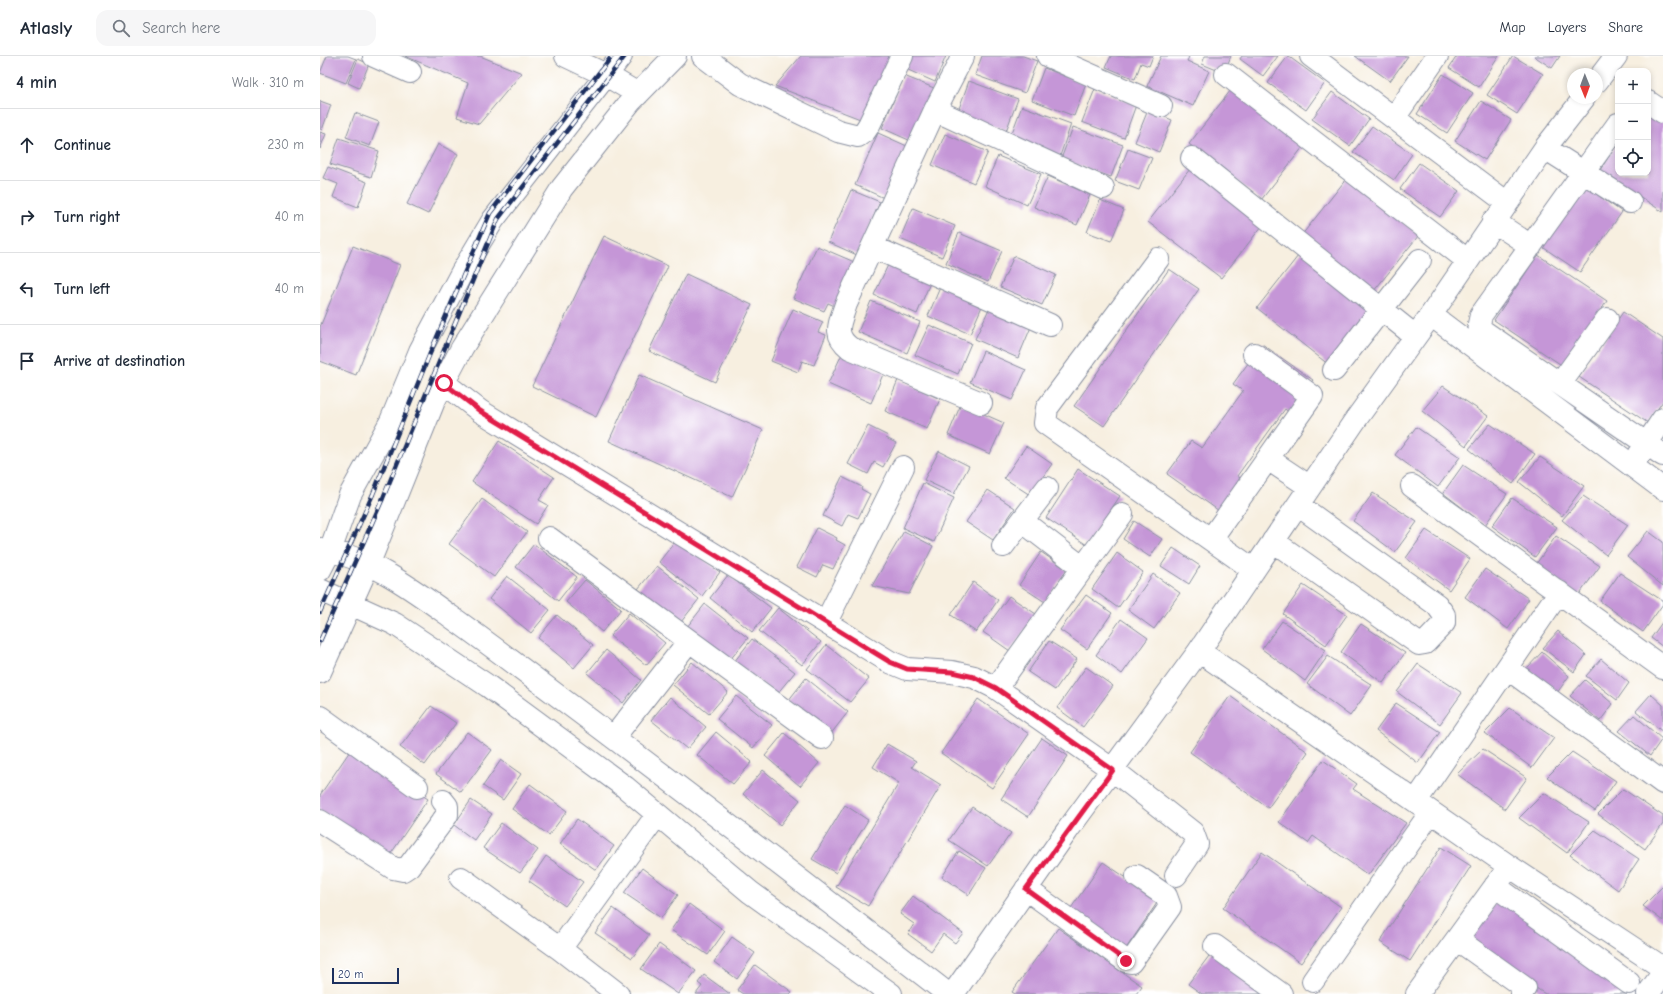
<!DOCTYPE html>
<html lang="en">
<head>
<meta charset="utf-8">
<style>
	body { margin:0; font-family:"Comic Neue",sans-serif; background:#f6f6f7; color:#1f2937 }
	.controls { position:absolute; right:12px; top:12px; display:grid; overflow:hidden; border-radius:8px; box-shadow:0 2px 6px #0003 }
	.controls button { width:36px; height:36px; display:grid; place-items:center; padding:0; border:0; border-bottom:1px solid #e0e1e3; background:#fff; color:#1f2937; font:20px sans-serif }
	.compass { position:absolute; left:1247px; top:12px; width:36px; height:36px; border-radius:50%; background:#fff; box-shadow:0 2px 6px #0003; rotate:179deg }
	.scale { position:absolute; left:12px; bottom:10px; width:67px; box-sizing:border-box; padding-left:4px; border:2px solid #1b2f5e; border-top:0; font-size:11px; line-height:14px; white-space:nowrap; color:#1b2f5e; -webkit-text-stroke:3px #fff; paint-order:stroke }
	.stop { position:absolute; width:12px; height:12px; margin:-9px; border:3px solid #e11d48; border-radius:50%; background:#fff }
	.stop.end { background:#e11d48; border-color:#fff; box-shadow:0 1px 4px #0008 }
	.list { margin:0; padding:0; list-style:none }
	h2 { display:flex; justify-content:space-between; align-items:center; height:52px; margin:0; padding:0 16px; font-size:17px }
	h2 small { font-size:13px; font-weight:400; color:#747a83 }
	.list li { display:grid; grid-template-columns:26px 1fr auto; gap:12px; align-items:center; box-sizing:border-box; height:72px; padding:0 16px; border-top:1px solid #e0e1e3 }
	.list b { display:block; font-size:15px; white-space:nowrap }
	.list em { font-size:13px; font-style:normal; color:#747a83 }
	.icon { flex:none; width:22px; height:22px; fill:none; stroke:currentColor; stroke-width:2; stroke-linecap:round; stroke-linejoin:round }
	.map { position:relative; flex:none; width:1343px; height:938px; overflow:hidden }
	header { display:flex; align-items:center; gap:24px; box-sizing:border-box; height:56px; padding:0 20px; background:#fff; border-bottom:1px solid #e0e1e3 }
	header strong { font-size:19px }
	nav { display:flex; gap:22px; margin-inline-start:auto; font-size:14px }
	.search { width:280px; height:36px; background:#f6f6f7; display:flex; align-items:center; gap:10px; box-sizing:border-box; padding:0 14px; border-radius:12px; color:#747a83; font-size:15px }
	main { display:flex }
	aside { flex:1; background:#fff }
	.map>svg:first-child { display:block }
	.building { fill:#c596d7 }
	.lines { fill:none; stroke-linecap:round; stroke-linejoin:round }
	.minor-casing { stroke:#898f9f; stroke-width:24 }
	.minor { stroke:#fff; stroke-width:22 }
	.rail-casing { stroke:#1b2f5e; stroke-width:4.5 }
	.rail { stroke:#fff; stroke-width:3; stroke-dasharray:9; stroke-linecap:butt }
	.route { stroke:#e11d48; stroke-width:5 }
</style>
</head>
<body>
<header>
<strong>Atlasly</strong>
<div class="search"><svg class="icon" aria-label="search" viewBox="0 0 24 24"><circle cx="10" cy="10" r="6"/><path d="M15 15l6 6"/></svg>Search here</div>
<nav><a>Map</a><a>Layers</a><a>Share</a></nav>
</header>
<main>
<aside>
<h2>4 min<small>Walk · 310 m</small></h2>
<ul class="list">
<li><svg class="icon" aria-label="ahead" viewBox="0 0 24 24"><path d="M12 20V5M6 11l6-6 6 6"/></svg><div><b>Continue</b></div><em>230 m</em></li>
<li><svg class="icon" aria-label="right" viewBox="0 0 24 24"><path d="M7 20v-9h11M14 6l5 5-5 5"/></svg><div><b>Turn right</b></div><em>40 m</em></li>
<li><svg class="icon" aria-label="left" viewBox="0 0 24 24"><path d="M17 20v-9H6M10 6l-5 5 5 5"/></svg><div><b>Turn left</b></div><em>40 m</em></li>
<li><svg class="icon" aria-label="arrive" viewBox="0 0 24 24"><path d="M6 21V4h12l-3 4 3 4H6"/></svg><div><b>Arrive at destination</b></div></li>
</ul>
</aside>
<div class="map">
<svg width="1343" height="938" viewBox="0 0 1343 938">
	<rect width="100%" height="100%" fill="#fff"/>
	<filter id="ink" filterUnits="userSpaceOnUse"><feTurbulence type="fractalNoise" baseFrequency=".025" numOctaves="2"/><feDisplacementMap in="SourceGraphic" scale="8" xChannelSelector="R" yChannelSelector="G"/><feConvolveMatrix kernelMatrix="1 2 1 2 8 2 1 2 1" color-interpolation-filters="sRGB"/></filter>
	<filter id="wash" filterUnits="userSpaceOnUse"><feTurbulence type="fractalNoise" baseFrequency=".012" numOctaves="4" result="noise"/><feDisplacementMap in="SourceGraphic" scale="16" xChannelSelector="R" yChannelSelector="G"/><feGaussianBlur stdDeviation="0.9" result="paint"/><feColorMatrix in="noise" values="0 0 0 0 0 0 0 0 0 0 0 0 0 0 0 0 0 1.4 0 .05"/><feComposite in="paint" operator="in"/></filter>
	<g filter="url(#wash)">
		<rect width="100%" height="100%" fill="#f7efe0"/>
		<g id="blocks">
			<path class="building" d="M7 0H28L36 3 26 27 0 17Z
				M85 0H160L202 17 159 68 137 61 148 27Z
				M481 0H574L548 66 455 30Z
				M591 0H626L615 26 586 13Z
				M662 0H703L717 5 705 37 655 19Z
				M791 0H833L829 10 821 7 815 23 786 11Z
				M841 0H867L869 1 867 5 889 15 873 50 827 30Z
				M885 0H911L904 17 882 8Z
				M922 0H958L943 20 920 3Z
				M968 0 1005 27 986 54 948 27Z
				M1035 0H1088L1070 25Z
				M1137 0H1179L1159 31 1129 12Z
				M1193 0 1223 18 1197 58 1167 39Z
				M1214 0H1240L1232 12Z
				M38 3 49 8 39 32 28 27Z
				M724 12 766 28 754 60 712 44Z
				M1123 18 1153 37 1127 77 1097 58Z
				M584 20 614 32 591 85 562 72Z
				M649 25 698 43 686 75 637 58Z
				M914 30 987 86 941 144 869 88Z
				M775 33 816 49 804 82 762 66Z
				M1012 36 1049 63 1030 90 992 63Z
				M0 45 11 49 2 74 0 73Z
				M1161 45 1191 64 1165 104 1135 85Z
				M702 50 751 68 740 100 690 82Z
				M1328 51 1343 61V156L1280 114 1298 87V117H1328Z
				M828 54 852 64 839 96 815 86Z
				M35 57 59 66 50 90 26 81Z
				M1052 70 1092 98 1074 124 1033 96Z
				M753 71 803 89 791 121 741 103Z
				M0 76 6 78 0 93Z
				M558 77 587 90 564 142 535 129Z
				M625 78 668 96 654 127 612 109Z
				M19 82 59 95 51 121 10 108Z
				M118 88 138 98 108 158 87 148Z
				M808 93 832 102 819 134 795 125Z
				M678 100 721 118 707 149 665 130Z
				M1099 107 1139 135 1120 161 1080 133Z
				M874 108 946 165 901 222 828 166Z
				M8 111 47 126 38 151 13 141 18 128 3 122Z
				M728 120 770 139 757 169 714 151Z
				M1027 122 1099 179 1053 236 981 180Z
				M1263 129 1302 156 1260 216 1221 190Z
				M531 134 560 146 537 199 508 186Z
				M780 144 804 154 791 185 767 176Z
				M593 152 635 170 622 201 580 183Z
				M639 177 682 195 668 226 626 207Z
				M284 180 348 210 276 361 212 330Z
				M33 190 80 209 36 319 0 305V271Z
				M497 190 539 208 519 252 508 247 504 255 473 242Z
				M982 195 1054 251 1009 309 937 252Z
				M1218 199 1287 245 1243 310 1174 264Z
				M694 200 736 219 722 249 680 231Z
				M568 209 610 227 597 258 554 239Z
				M849 213 879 233 784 370 754 350Z
				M366 218 432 249 395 326 329 295Z
				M621 229 663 248 650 278 608 260Z
				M551 245 600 266 587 297 538 276Z
				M473 253 503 266 498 276 506 279 494 309 482 305 478 316 451 305Z
				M669 253 711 271 698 302 655 283Z
				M1303 256 1343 283V345L1328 367 1259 321Z
				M609 269 651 287 638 318 595 299Z
				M942 288 993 324 970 357 965 353 917 420 925 425 902 457 847 418 871 385 882 392 923 335 913 328Z
				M663 295 706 314 692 344 650 326Z
				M522 298 564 316 551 347 508 328Z
				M319 319 443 374 412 441 289 385Z
				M578 324 620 343 607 373 565 355Z
				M1123 330 1168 360 1146 390 1102 355Z
				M641 348 684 367 670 398 628 379Z
				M1170 368 1215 398 1193 428 1149 393Z
				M548 370 568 380 566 382 576 387 563 411 554 406 548 418 528 408Z
				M1096 371 1140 401 1118 431 1075 399Z
				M179 385 234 421 219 444 228 449 216 468 152 426Z
				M706 390 732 408 710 439 684 422Z
				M619 395 649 410 634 438 604 424Z
				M1220 401 1264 430 1242 460 1199 426Z
				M1143 409 1187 438 1165 469 1123 437Z
				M758 413 800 440 767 489 726 462Z
				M522 421 542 431 541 433 550 438 538 462 528 458 522 470 503 460Z
				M603 427 634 442 614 486 583 472Z
				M668 434 695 452 673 484 646 466Z
				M1053 437 1097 466 1075 496 1033 465Z
				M1263 440 1308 469 1286 499 1242 464Z
				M1192 442 1237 471 1215 501 1172 470Z
				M162 443 207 476 174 521 129 488Z
				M814 465 842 483 830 501 803 483Z
				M497 472 517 482 516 484 525 489 513 513 503 509 497 521 477 511Z
				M1106 474 1150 503 1129 534 1086 502Z
				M584 475 613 490 589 538 552 530Z
				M1328 475 1343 486V530L1307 501Z
				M1236 480 1280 510 1258 540 1216 508Z
				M357 483 400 516 382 540 339 506Z
				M214 488 257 521 238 545 196 511Z
				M853 492 880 510 869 528 841 510Z
				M721 496 747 514 725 546 699 529Z
				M797 497 823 516 798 552 772 533Z
				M337 510 379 543 361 566 318 533Z
				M1165 513 1209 543 1188 573 1145 541Z
				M1300 517 1343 545V548L1323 576 1280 545Z
				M833 518 860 537 834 573 808 554Z
				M408 519 451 552 432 576 390 542Z
				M187 520 230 554 211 577 169 543Z
				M265 524 301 553 282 576 246 546Z
				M653 526 678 544 656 576 631 559Z
				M983 529 1027 559 1006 589 963 558Z
				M766 539 792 557 767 593 740 574Z
				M689 540 716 558 690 595 663 576Z
				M385 548 428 582 409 605 367 571Z
				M458 552 501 586 482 609 439 575Z
				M309 557 345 587 326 609 290 580Z
				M237 559 273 589 254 612 218 582Z
				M801 563 828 582 802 618 776 599Z
				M962 565 1006 594 985 625 942 593Z
				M1343 565V591L1331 582Z
				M1041 568 1085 597 1063 627 1021 596Z
				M1238 575 1266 599 1254 616 1223 592Z
				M432 583 475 616 456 639 414 606Z
				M729 585 757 603 735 634 708 616Z
				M506 589 549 623 530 646 487 613Z
				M286 594 321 624 303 647 267 617Z
				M1222 596 1249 620 1237 637 1207 612Z
				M1008 600 1052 629 1030 660 987 628Z
				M1281 603 1309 627 1297 644 1266 620Z
				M372 606 408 636 389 658 353 629Z
				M1098 608 1142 637 1120 668 1077 636Z
				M766 611 793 630 763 671 737 652Z
				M486 622 528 656 510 679 468 645Z
				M1265 624 1293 648 1280 665 1250 640Z
				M1331 638 1343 649V676L1316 655Z
				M416 640 452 669 433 692 397 663Z
				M910 640 988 696 948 752 870 696Z
				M350 641 386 671 367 693 331 664Z
				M658 643 709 678 672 732 621 697Z
				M1076 647 1120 676 1098 707 1056 675Z
				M111 650 136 667 105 709 80 691Z
				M1190 652 1234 682 1212 712 1165 677Z
				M1314 659 1342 683 1330 700 1299 675Z
				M147 676 172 694 141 736 116 718Z
				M396 676 432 706 413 728 377 699Z
				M464 677 499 707 480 730 445 700Z
				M722 682 748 700 708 761 681 743Z
				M567 688 596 705 592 711 621 729 548 850 516 831 579 727 553 711Z
				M32 692 108 743 68 802 0 755V739Z
				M1163 693 1207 722 1185 753 1137 718Z
				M1252 696 1296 725 1275 755 1227 721Z
				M181 704 201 718 183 744 163 730Z
				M1003 704 1037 728 1033 733 1086 767 1048 819 993 780 988 787 959 766Z
				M443 714 480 744 460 769 423 738Z
				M210 728 247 755 229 779 192 753Z
				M1303 733 1343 760V768L1325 793 1278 758Z
				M1224 737 1269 766 1247 797 1199 762Z
				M151 744 172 758 154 784 134 769Z
				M525 749 548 764 516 817 492 803Z
				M652 751 691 777 668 810 629 784Z
				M257 763 294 790 276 814 240 788Z
				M181 767 218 794 200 817 163 792Z
				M1275 774 1319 803 1298 834 1250 799Z
				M1121 791 1151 810 1090 905 1060 886Z
				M639 795 666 812 649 839 622 821Z
				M942 796 1021 851 981 907 903 852Z
				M226 800 263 826 245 850 209 825Z
				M783 806 839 844 805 894 749 855Z
				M322 812 358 839 341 862 304 837Z
				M1343 830V865L1323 850Z
				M593 840 643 877 635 887 623 878 611 895 588 878 594 868 580 858Z
				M1179 842 1312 933 1309 938H1225L1148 886Z
				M369 848 405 875 388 899 351 874Z
				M293 852 329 879 312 902 275 877Z
				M738 872 822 930 816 938H695L692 936Z
				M412 881 435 897 417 923 394 906Z
				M339 888 376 915 358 938 321 913Z
				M892 896 947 938H882L868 928Z
				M435 909 472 936 470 938H423L417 934Z
				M384 919 410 938H376L382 930 378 927Z"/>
		</g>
	</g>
	<g filter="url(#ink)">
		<use href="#blocks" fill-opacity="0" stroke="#898f9f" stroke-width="1"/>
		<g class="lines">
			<g class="minor-casing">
				<path id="minor" d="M54 0 90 16
					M246 0 286 19 318 38
					M383 0 420 28 518 75 538 80 545 75 549 69 582 0
					M643 0 615 54 526 248C520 267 512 278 530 292L661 347
					M728 0 841 50
					M991 0 1186 146
					M906 18 1147 204
					M1277 25 1296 0
					M1328 46 1343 56
					M615 54 783 132
					M1074 62 1117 0
					M1298 68 1161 259 1159 268 1160 273 1343 399
					M1225 92 1310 146
					M872 102 1095 280
					M1173 165 1211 190
					M553 191 730 269
					M838 203 727 352 725 367 934 514
					M1111 259 1343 433
					M1014 314 1100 204
					M124 327 160 355 570 606 587 613 632 616 654 621 676 632 793 714 873 777 877 788 856 819
					M1240 328 1287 263
					M1319 399 1343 363
					M948 403 990 431
					M1092 430 1343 612
					M702 465 763 512
					M229 482 502 682
					M891 483 992 340 934 298
					M953 485 1099 588 1105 587 1124 567V559L1117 549 978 449
					M683 490 727 432
					M0 493C48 500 91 532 130 560 168 587 205 615 242 643 372 740 500 839 628 938
					M0 514 10 495 30 439 71 365 100 295 142 216 173 164 301 0
					M0 534 75 568 168 630 305 731 430 836 571 938
					M506 566 583 411
					M879 595 1189 810 1343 912
					M1187 612 1343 727
					M0 616 49 507 114 345 142 292 242 132 311 45 355 0
					M676 632 802 458
					M0 661 97 731
					M294 681 369 585
					M1096 745 1239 536
					M0 765 73 812 83 814 89 810 127 759V750L123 745
					M141 822 240 893 298 938
					M1175 830 1309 927
					M706 833 806 905 811 906 850 851 846 840 817 820
					M1138 884 1205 932 1201 938
					M895 890 961 938
					M240 893 337 759
					M993 925 1111 756
					M633 938 747 775 879 595 1034 366 1111 259 1225 92 1264 42
					M1097 938 1184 818
					M1328 938 1343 917"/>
			</g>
			<use href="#minor" class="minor"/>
			<g class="rail-casing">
				<path id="rail" d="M0 556 53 438 111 295 170 157 292 0
					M0 585 63 442 178 163 305 0"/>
			</g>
			<use href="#rail" class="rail"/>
		</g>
	</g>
	<g class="lines" filter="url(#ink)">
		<path class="route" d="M124 327 160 355 570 606 587 613 632 616 654 621 676 632 793 714 706 833 806 905"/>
	</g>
</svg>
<div class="controls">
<button>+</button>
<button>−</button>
<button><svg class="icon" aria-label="locate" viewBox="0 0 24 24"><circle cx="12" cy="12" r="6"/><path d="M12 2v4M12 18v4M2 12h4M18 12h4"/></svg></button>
</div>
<svg class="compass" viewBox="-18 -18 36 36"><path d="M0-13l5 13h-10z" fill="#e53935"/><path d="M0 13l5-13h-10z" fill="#747a83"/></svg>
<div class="scale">20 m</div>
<div class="stop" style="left:124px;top:327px"></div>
<div class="stop end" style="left:806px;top:905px"></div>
</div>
</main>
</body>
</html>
